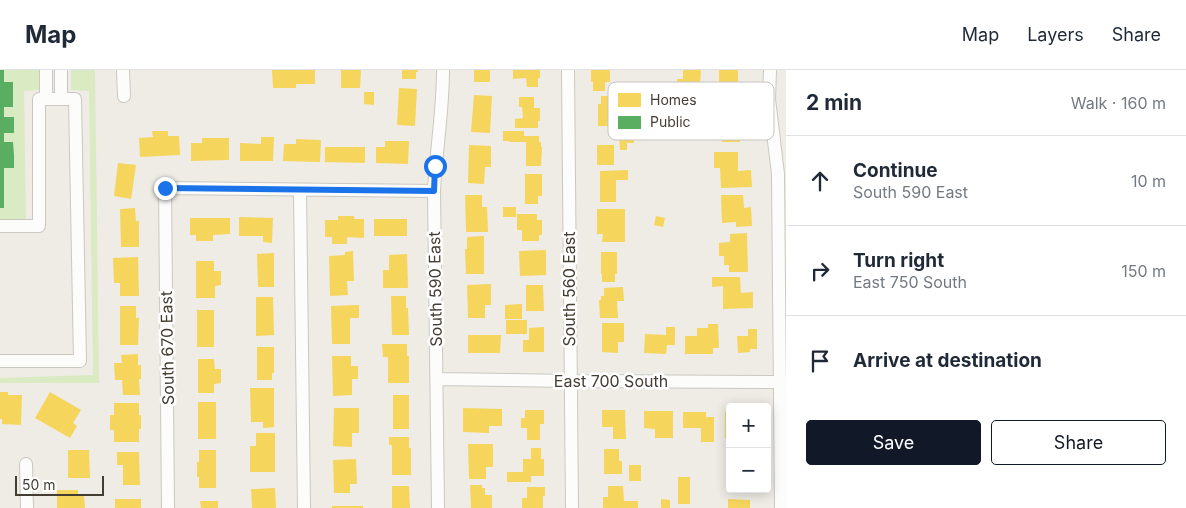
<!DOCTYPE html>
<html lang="en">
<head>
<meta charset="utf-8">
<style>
	body { margin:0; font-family:Inter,sans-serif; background:#f2f2f3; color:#1f2937 }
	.controls { position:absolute; right:15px; bottom:15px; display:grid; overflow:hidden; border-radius:5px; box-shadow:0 2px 12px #0003 }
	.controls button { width:45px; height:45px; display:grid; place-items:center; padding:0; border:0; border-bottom:1px solid #e0e1e3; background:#fff; color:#1f2937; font:25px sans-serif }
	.scale { position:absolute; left:15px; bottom:12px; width:89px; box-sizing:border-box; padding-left:5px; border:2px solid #433d32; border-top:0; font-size:14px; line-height:18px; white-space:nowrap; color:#433d32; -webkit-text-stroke:4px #fff; paint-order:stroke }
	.stop { position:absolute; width:15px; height:15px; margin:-11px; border:4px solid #1a73e8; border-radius:50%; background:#fff }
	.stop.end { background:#1a73e8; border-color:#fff; box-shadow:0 1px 5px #0008 }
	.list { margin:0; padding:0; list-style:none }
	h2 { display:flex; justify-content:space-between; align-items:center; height:65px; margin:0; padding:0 20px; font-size:21px }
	h2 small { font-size:16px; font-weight:400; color:#747a83 }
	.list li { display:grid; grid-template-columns:32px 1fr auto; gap:15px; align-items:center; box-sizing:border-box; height:90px; padding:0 20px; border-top:1px solid #e0e1e3 }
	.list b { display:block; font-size:19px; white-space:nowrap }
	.list p { margin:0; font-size:16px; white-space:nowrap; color:#747a83 }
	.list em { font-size:16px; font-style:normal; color:#747a83 }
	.actions { display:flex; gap:10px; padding:15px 20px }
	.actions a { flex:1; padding:11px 0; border:1px solid #111827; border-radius:5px; text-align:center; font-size:18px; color:#111827 }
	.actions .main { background:#111827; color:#fff }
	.icon { flex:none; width:28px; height:28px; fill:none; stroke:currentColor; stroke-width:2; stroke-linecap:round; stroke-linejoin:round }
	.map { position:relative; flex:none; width:786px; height:438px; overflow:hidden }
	header { display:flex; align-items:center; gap:30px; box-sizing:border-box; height:70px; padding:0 25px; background:#fff; border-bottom:1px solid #e0e1e3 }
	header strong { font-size:24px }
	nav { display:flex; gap:28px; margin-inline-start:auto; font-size:18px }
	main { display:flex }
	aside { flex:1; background:#fff }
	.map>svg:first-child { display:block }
	.green { fill:#daeac3 }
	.homes { fill:#f6d55c }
	.public { fill:#5aae61 }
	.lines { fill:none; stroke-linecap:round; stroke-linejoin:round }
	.minor-casing { stroke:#cac8c1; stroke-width:14 }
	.minor { stroke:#fcfcfb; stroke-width:12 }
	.route { stroke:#1a73e8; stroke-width:6 }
	.labels { text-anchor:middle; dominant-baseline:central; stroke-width:5; stroke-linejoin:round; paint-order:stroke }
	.street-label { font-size:16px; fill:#433d32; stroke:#fff }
	.key { fill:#fff; stroke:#c7c5c2; stroke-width:1 }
	.key-label { font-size:14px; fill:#433d32 }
</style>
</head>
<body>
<header>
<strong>Map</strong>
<nav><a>Map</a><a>Layers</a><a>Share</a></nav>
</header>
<main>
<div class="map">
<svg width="786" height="438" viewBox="0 0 786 438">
	<rect width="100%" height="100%" fill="#eeece5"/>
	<path class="green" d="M0 0H40V20L24 21 26 150H0Z
		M71 0H95L99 313H0V308L93 305 89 21 71 20Z"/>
	<path class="homes" d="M272 0H315V14H296V18H273Z
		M341 0H361L360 18H341Z
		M402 0H418V2H416V9H402Z
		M474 0H490V12H474Z
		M513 0H540V8H538V17H527L526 8 513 9Z
		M591 0H610V12H605V21H593V12H591Z
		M683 0H701L700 15H712L711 29 700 28 701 22H677V9H683Z
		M719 0H738V12H719Z
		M399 18 417 19 415 56 397 55Z
		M364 22H374V35L364 34Z
		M474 25 492 26 490 63 471 62Z
		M601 26H614V56H598V34H601Z
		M519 27H534V38H540V51H538V58H515V49L523 48 522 37H519Z
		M717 35 741 36 740 72H722V44H717Z
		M634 60V73H627V80H620L619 61Z
		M152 61H168V66H179L180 85 140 87 139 68 153 67Z
		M503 61H524V66H539V72H541V77H542L541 96H526V72H509V71H503Z
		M261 67H274L273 91H240V73L261 74Z
		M202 68H229V90L191 91V73H202Z
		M296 69 321 70 320 92 283 91 284 74H296Z
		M385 71H409L408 94 376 93V77H385Z
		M469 75 491 76V97H485L484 114 468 113Z
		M597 75H614V95H597Z
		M325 77H365V93L325 92Z
		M714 82H738V101L751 100 752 117 721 118 720 98H714Z
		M118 93 136 95 131 129 114 126Z
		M628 100V110H616V132H600V101Z
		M525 104H542V126H538V134H525Z
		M465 125H482V137H487L488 162H466Z
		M721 125H743L744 138 751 137 752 156 736 157V152L722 153Z
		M503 137H516V147H503Z
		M135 138 136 151H139V177H121L120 139Z
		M597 139H625V172H602L603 164H597Z
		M517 144H537V150H542V165H539V171H522V160H517Z
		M338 146H354V149H364V168L347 167V174H332V167H325V150H338Z
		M656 146 665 148 663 157 654 155Z
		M239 147 273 148 272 173 263 172V166H239Z
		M190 148H230V164L213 165V171H196V165H190Z
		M374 149H407V166H374Z
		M747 163 748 202H729V195H724V186H719V173L730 172V164Z
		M484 166V204H466L465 179H467V167Z
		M546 180V205L520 206 519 181Z
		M353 181 354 211H347L348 225 330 226 329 186 345 185V182Z
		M601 182H617V204H615V212H602V204H601Z
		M274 183V217H258L257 184Z
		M407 184 408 218H383V200H389V185Z
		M138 187 139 226H120V213H114L113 188Z
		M196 191H214V201H221V215L215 216V228H196Z
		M712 207H740L741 223 753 222V238L723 239V216L712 217Z
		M491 214V235H485V248H468L467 215Z
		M526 215H543L544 241H526Z
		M623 217 624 231H617L618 248H600L599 230H601V226H604V218Z
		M391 226H406V238H408L409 265H392Z
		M256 227H273L274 265 256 266Z
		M522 234V249H505V235Z
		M359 235V248H350V274H332L331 236Z
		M120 236H136V248H139L138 275H120Z
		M197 240H214V277H197Z
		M506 250H527V264H506Z
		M602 253H624V272H618V283L602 282Z
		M708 254H718L719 278H713V284H685V266H697V258H708Z
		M544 257V282H523V270H529V258Z
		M666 257H675V275H667L666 284 644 283 645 264 666 265Z
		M748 259H757V279H750V282L738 283 737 266H748Z
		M468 265H501L500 283H468Z
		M382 274H407V286H409V313H388V287H383Z
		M257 277H274V303H272V310H257Z
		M138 284V295H141V309H139L140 325H123L122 310H115L114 293H122L121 285Z
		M332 286H351V296H358V309H352V325L333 326Z
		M198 289H214L215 299H221V313L214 314V323H198Z
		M250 318H274V357L263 358V352H251Z
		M0 322H8V325H22L21 355 2 354V349H0Z
		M50 322 81 340 73 353 77 356 70 368 35 348Z
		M393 325H409V359H393Z
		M198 332H216V369H198Z
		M114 333H139V345H141V359H139V372H114V360H110V345H114Z
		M334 338H359V363H352V377L333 376Z
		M463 338 502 339V356H489V363L463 362Z
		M525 340H544V354H540V370H527V358H521V348H525Z
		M602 340H625L626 369H613V357H602Z
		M644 341H673V368H655V359L644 358Z
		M683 342H706V347H714V372H701V358H683Z
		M725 342H730V368H725Z
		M256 363H275V402H250V376H256Z
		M389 367H409V378H411V405H392V375H389Z
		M468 374H493V397H486V409H469Z
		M531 378H541V389H544V406H531V412H507V402H523V389H531Z
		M604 379H619V391H622V404H604Z
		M68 380H89L90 408H68Z
		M199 380H216V418H199V407H197V392H199Z
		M117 382H139L140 415H123V395H117Z
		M356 389 357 414H350V423H334L333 390Z
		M629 395H641V411H629Z
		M678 407H690V434H678Z
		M470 415H482V418H485V425H492V438H471Z
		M392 416H409L410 438H392Z
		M608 416H623L624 431H638V438H603V427H608Z
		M527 417H545V426H543V438H522V428H527Z
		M275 418 276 438H252L251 419Z
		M57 420H78V425H84L85 438H57Z
		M115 429H141V438H115Z
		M661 429 670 430V438H661Z
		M728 429 750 430V438H728Z
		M200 431H218V438H201Z
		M332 436H363V438H332Z"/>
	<path class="public" d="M0 0H4V12H13V37H4V47H14V63H4V72H13L14 85V98H4V138H0Z"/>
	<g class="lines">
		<g class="minor-casing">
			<path id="minor" d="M61 0V28
				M123 0 124 26
				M568 0 572 438
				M770 0 769 29 778 104 781 438
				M46 29V0
				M300 121 304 438
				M0 156H39V29H75L80 291H0
				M437 309 570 311 786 312
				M26 394 27 438
				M168 438 165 118 434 121
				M438 438 434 121C436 81 443 41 443 0"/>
		</g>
		<use href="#minor" class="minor"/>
	</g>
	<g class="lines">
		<path class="route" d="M165 118 434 121 435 96"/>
	</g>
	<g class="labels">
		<g class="street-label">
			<text transform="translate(435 219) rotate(-91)">South 590 East</text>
			<text transform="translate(569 219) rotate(-90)">South 560 East</text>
			<text transform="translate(167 278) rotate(-91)">South 670 East</text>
			<text x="611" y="311">East 700 South</text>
		</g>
	</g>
	<rect x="608" y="12" width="166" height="58" rx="8" class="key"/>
	<rect x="618" y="23" width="23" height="14" fill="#f6d55c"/>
	<rect x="618" y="46" width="23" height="13" fill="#5aae61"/>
	<g class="key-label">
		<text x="650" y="35">Homes</text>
		<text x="650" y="57">Public</text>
	</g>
</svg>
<div class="controls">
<button>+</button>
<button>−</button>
</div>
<div class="scale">50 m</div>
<div class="stop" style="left:435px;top:96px"></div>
<div class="stop end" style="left:165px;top:118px"></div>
</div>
<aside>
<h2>2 min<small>Walk · 160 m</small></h2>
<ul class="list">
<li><svg class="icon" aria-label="ahead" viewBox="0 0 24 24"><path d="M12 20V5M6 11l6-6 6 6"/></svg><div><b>Continue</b><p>South 590 East</p></div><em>10 m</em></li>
<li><svg class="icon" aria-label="right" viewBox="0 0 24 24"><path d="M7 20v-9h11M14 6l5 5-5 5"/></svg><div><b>Turn right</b><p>East 750 South</p></div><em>150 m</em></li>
<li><svg class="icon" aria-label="arrive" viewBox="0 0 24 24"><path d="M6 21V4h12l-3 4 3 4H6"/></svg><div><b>Arrive at destination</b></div></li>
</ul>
<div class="actions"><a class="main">Save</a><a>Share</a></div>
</aside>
</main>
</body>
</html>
